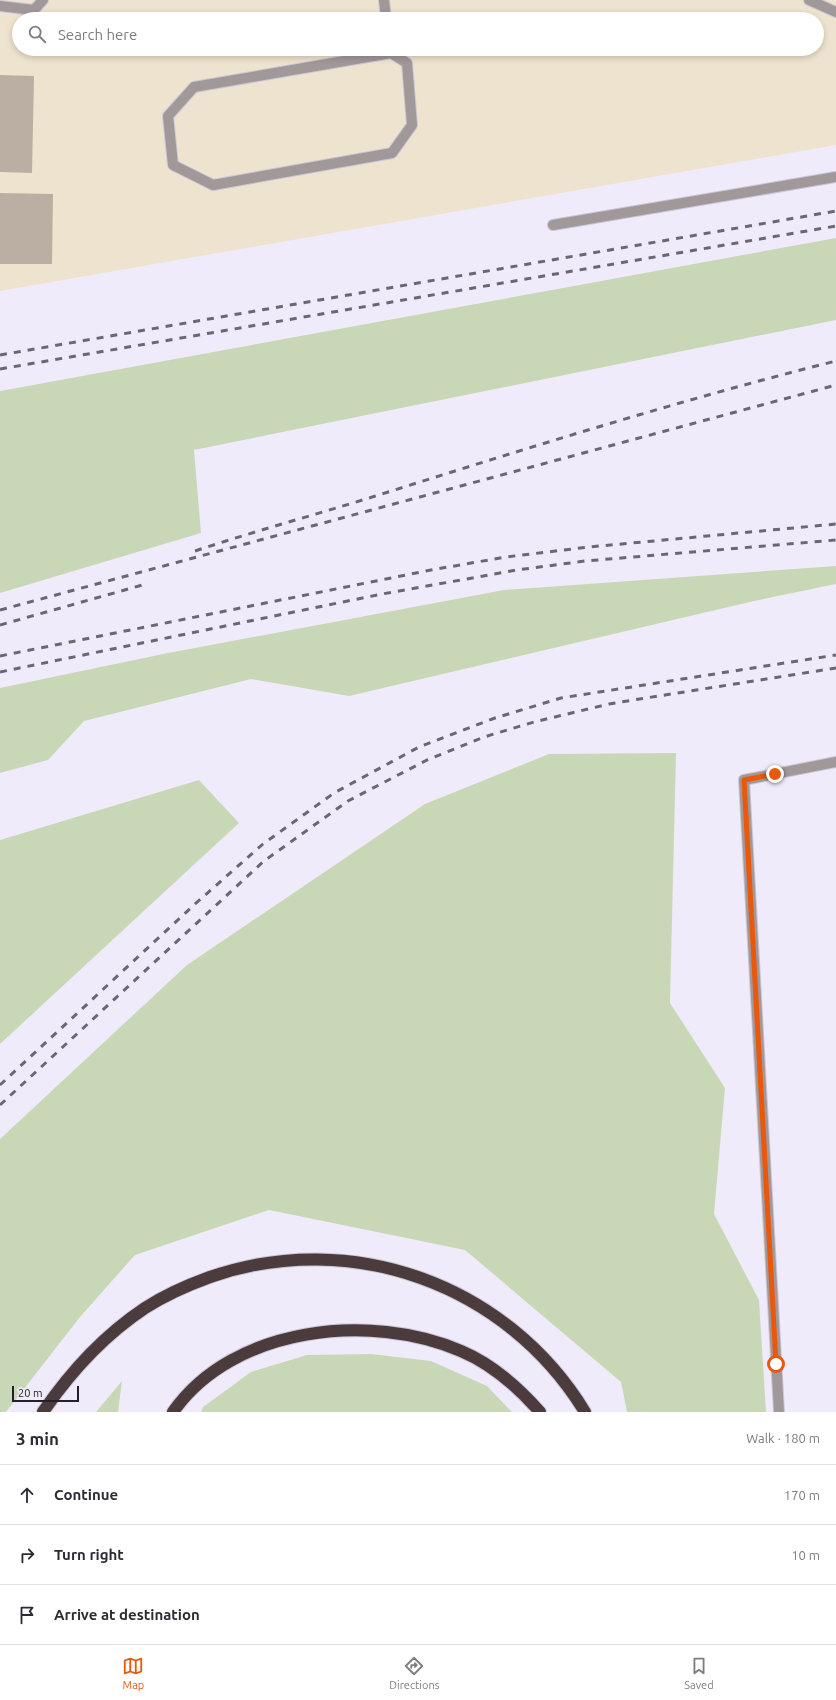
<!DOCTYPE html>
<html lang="en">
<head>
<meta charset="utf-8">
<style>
	body { margin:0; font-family:Ubuntu,sans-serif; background:#f2f2f3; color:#2b2b33 }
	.scale { position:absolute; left:12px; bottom:10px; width:67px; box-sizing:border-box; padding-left:4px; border:2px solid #232127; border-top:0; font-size:11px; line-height:14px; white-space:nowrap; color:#232127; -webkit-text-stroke:3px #f0ebfb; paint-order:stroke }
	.stop { position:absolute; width:12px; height:12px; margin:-9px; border:3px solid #ea580c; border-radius:50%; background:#fff }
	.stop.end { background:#ea580c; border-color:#fff; box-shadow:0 1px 4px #0008 }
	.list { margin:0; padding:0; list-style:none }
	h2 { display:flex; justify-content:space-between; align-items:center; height:52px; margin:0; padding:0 16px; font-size:17px }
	h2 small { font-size:13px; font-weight:400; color:#7c7c81 }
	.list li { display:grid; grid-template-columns:26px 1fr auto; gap:12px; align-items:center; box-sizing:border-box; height:60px; padding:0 16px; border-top:1px solid #e1e1e2 }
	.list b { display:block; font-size:15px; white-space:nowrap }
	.list em { font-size:13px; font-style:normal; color:#7c7c81 }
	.icon { flex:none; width:22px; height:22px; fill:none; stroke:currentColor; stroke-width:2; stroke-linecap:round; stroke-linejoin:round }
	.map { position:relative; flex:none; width:836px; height:1412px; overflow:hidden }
	.search { position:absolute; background:#fff; box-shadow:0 2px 6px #0003; left:12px; right:12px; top:12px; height:44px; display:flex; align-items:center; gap:10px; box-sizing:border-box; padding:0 14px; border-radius:22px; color:#7c7c81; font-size:15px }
	.sheet { height:232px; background:#fff }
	nav { display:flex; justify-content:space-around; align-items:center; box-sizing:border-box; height:56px; border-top:1px solid #e1e1e2; background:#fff; font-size:11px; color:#7c7c81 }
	nav a { display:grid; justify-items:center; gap:2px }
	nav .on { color:#ea580c }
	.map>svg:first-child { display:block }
	.industrial { fill:#eee3ce; fill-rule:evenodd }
	.green { fill:#c8d8b7 }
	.building { fill:#bbafa3 }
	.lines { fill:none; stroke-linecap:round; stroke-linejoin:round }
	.service-casing { stroke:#cbc7d5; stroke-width:12 }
	.motorway-casing { stroke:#cbc7d5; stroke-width:14 }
	.service { stroke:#a19899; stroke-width:10 }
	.motorway { stroke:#4b3b3c; stroke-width:12 }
	.rail { stroke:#6a6770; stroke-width:3; stroke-dasharray:7 7; stroke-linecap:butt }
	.route { stroke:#ea580c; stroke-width:5 }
</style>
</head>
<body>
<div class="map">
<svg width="836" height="1412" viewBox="0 0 836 1412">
	<rect width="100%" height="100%" fill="#f0ebfb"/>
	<path class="industrial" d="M0 0H836V145L0 291ZM19 19H817V49H19Z"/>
	<path class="green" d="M836 238V320L194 450 201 533 0 593V391Z
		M836 566V584L754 601 349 696 251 679 84 721 48 760 0 773V688L168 653 504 590Z
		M676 753 670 1003 725 1088 714 1214 759 1300 766 1412H627L621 1382 465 1250 269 1210 135 1255 80 1317 6 1412H0V1139L187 965 425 804 549 754Z
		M199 780 239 823 0 1044V840Z
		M371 1354 431 1361 487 1386 512 1412H201L203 1407 251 1372 307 1355Z
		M122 1381 118 1412H96Z"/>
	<path class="building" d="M0 75 34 76 32 173 0 172Z
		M0 193 53 194 52 264H0Z"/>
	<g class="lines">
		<g class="service-casing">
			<path id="service" d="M384 0 386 19
				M809 0 836 12
				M0 6 34 10 43 0
				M390 49 391 53 194 87 168 116 173 165 213 185 392 153 412 125 407 63 391 53
				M553 225 836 177
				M779 1412 744 780 836 762"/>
		</g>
		<g class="motorway-casing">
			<path id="motorway" d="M43 1412C71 1371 103 1336 145 1308 165 1295 188 1285 210 1277 351 1228 507 1284 585 1412
				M173 1412C233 1326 371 1312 461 1351 492 1364 518 1387 540 1412"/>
		</g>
		<use href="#service" class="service"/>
		<use href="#motorway" class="motorway"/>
		<path class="rail" d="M0 355 836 211
			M0 369 836 226
			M195 551C258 530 322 513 385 493 534 446 684 399 836 361
			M0 610 836 385
			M0 625 146 584
			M0 656 431 570 506 557 589 547 836 524
			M0 672 382 594 517 570 585 561 836 540
			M0 1085 195 904 263 844 334 793 419 747 495 718 561 698 836 655
			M0 1105 264 861 348 801 427 760 484 737 534 722 609 704 646 698 836 668"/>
	</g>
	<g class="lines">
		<path class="route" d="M775 774 744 780 776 1364"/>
	</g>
</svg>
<div class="scale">20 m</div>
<div class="stop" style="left:776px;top:1364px"></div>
<div class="stop end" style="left:775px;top:774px"></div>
<div class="search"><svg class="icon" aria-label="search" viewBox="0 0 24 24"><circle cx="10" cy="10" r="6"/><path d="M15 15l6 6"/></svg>Search here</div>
</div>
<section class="sheet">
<h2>3 min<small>Walk · 180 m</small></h2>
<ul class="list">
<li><svg class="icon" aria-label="ahead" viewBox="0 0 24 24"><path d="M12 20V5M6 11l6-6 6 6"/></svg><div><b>Continue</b></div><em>170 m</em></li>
<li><svg class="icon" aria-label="right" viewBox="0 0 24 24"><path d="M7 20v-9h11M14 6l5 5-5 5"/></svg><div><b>Turn right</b></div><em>10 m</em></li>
<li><svg class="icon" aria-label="arrive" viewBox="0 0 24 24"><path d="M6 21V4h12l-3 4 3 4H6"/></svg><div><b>Arrive at destination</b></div></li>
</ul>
</section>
<nav>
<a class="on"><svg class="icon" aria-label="map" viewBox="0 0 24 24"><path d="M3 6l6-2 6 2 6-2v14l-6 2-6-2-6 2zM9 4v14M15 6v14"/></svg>Map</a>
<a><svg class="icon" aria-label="directions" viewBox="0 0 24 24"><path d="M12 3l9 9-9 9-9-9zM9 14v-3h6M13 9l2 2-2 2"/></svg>Directions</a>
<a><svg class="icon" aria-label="saved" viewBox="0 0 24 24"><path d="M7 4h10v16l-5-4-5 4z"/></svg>Saved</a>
</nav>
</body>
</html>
